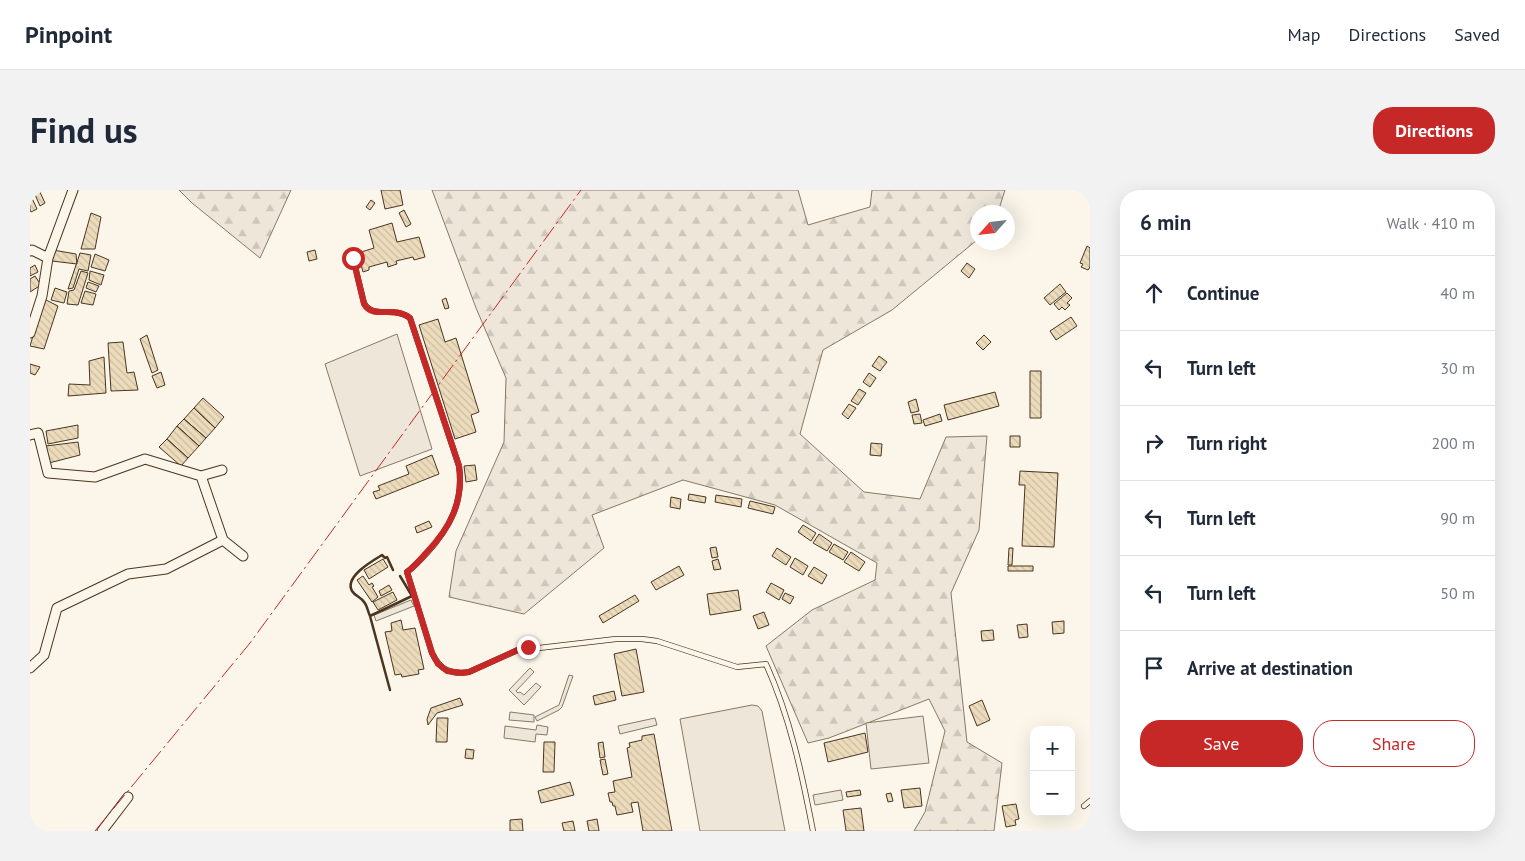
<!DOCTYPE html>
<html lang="en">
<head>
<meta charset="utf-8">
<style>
	body { margin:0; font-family:"PT Sans",sans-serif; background:#f2f2f3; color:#1f2937 }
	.controls { position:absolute; right:15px; bottom:15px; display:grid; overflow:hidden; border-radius:10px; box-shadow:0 5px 20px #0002 }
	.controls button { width:45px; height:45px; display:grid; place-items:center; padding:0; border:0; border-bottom:1px solid #e0e1e3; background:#fff; color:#1f2937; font:25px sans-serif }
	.compass { position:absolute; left:940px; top:15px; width:45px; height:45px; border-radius:50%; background:#fff; box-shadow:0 5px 20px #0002; rotate:243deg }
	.stop { position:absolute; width:15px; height:15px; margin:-11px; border:4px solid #c62828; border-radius:50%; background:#fff }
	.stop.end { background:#c62828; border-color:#fff; box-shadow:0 1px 5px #0008 }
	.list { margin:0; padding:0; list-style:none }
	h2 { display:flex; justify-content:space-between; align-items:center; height:65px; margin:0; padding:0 20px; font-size:21px }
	h2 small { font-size:16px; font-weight:400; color:#747a83 }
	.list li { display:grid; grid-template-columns:32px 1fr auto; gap:15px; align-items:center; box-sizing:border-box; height:75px; padding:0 20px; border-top:1px solid #e0e1e3 }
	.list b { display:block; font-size:19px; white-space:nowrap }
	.list em { font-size:16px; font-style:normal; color:#747a83 }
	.actions { display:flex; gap:10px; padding:15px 20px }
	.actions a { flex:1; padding:11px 0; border:1px solid #c62828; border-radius:20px; text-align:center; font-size:18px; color:#c62828 }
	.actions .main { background:#c62828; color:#fff }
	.icon { flex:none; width:28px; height:28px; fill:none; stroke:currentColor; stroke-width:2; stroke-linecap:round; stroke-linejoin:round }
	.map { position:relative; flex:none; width:1060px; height:641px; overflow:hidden; border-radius:20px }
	header { display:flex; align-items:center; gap:30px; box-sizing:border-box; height:70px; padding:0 25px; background:#fff; border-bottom:1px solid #e0e1e3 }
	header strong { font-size:24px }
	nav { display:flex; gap:28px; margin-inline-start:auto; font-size:18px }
	.intro { display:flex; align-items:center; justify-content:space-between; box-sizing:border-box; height:120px; padding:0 30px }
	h1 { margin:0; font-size:35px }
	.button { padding:12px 22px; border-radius:20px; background:#c62828; color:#fff; font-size:18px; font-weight:700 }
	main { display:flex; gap:30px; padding:0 30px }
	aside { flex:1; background:#fff; border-radius:20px; box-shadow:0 5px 20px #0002 }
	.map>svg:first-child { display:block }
	.forest { fill:url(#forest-firs); stroke:#887966 }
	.garden { fill:#ede6d9; stroke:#887966 }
	.parking { fill:#ede7d9; stroke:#887966 }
	.building { fill:url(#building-back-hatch); stroke:#4a3520 }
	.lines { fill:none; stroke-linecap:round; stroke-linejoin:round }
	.lane-casing { stroke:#4a3520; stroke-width:6 }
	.street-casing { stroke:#4a3520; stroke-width:11 }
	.lane { stroke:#fbf6e9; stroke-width:4.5 }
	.street { stroke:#fbf6e9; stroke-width:9 }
	.wall { stroke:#4a3520; stroke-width:2.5 }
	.power { stroke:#c62828; stroke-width:1; stroke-dasharray:18 4 2.5 4; stroke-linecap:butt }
	.route { stroke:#c62828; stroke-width:6 }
</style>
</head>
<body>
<header>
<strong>Pinpoint</strong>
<nav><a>Map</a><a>Directions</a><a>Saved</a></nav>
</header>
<div class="intro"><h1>Find us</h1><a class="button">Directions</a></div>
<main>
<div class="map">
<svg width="1060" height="641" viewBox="0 0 1060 641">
	<defs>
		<pattern id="forest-firs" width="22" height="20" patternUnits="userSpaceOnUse" patternTransform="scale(1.25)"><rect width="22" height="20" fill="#ede6d9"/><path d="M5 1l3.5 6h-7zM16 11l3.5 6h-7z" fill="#cdc6ba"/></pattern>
		<pattern id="building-back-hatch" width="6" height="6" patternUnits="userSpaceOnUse" patternTransform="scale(1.25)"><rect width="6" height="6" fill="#ecdcbc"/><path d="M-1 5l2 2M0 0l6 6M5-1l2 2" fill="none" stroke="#ccbda1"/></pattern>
	</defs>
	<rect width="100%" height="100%" fill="#fbf6e9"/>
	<path class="forest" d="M149 0H261L230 68 162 13Z
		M402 0H768L778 35 840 17 842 0H975L968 22H948L947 50 862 120 793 160 770 244 834 302 890 309 916 247 957 246 949 340 921 403 937 552 972 573 964 641H884L895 622 915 541 899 509 799 548 778 553 736 456 782 420 845 390 847 373 745 315 653 290 562 325 574 358 494 424 419 407 426 361 474 252 476 188 446 118Z"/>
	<path class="garden" d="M367 144 402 259 330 286 295 174Z
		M722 515 728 516 732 521 755 641H670L650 529Z
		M893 526 899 573 841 579 836 533Z"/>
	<path class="parking" d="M381 410 384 416 346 431 344 425Z
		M500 478 504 482 486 501 488 503 490 502 494 505 506 493 511 497 494 515 479 500Z
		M539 485 543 486 532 517 529 520 507 531 505 527 529 515Z
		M480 522 504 525V532L479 530Z
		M625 528 627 535 590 544 588 536Z
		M507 535 518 537 517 545 506 544 505 552 474 548 475 536 506 540Z
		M811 600 813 610 785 615 783 605Z"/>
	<path class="building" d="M3 0H9L15 13 10 16Z
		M351 0H370L373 15 355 19Z
		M0 4 7 19 1 22 0 20Z
		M341 10 345 13 340 20 336 17Z
		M374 20 381 34 376 37 369 23Z
		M61 23 71 27 65 59H51Z
		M362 33 367 52 389 47 395 67 384 70 383 67 366 71 367 74 358 77 357 72 339 77V80L333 82 328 63 344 58 339 40Z
		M1057 56 1060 58V77L1058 80 1051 77 1053 74 1050 73Z
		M23 60 46 64 47 74 22 71Z
		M285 60 287 69 279 71 277 62Z
		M50 63 61 65 58 81 49 79 43 98 38 99Z
		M65 64 79 70 75 81 61 77Z
		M937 73 945 79 939 88 931 81Z
		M5 75 8 82 0 86V78Z
		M51 81 58 83 48 115 37 114 39 101 44 100Z
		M60 81 74 85 71 95 59 90Z
		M5 86 11 95 0 102V89Z
		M58 92 69 96 66 102 56 98Z
		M1030 94 1036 102 1020 115 1014 108Z
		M25 98 37 102 34 113 21 110Z
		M55 101 66 104 63 115 51 113Z
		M1037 103 1042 108 1037 113 1040 115 1035 120 1032 117 1029 120 1024 114Z
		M416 108 419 118 415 119 412 110Z
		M14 109 28 116 14 159 0 156Z
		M1041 127 1047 136 1026 150 1020 141Z
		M408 129 415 152 426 148 449 222 441 225 446 242 425 249 389 135Z
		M117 145 128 180 122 183 110 149Z
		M954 145 961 152 953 160 946 153Z
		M93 152 97 183 104 182 108 200 81 201 78 153Z
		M849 166 857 172 850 181 842 176Z
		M74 167 76 203 38 206 39 194 60 195 59 171Z
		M0 174 10 177 5 185 0 183Z
		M1000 181H1011V228H1000Z
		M131 182 135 195 127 198 122 186Z
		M839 183 846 188 840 197 833 192Z
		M829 199 836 203 828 215 821 211Z
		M965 202 969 216 918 230 914 215Z
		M173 208 194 227 185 238 164 218Z
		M886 209 889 221 881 223 878 212Z
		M819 214 826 218 818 229 812 224Z
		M164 218 185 238 176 248 154 229Z
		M890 224 892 233 884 234 882 225Z
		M910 224 912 231 895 236 893 230Z
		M154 229 176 248 169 256 147 236Z
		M48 235V248L18 254 16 241Z
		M147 236 169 256 158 268 137 249Z
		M980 246H990V257H980Z
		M137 249 158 268 151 276 129 257Z
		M48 252 50 265 19 273 16 256Z
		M841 253 852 254 851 266 840 265Z
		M402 265 409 284 346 309 343 302 350 300 348 296 379 284 376 276Z
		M445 275 447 290 436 292 434 276Z
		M990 281 1028 283 1024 357 992 356 995 295H989Z
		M659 304 676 307 675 313 658 310Z
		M686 305 712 309 711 317 685 312Z
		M641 307 651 309 650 319 640 317Z
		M720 311 745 317 743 324 718 318Z
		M399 331 402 337 387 343 385 337Z
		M773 335 786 343 781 351 768 342Z
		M789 344 802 353 797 361 783 353Z
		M804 354 818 362 813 370 799 362Z
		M686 357 688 367 682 368 680 358Z
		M747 358 761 367 756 375 742 366Z
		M979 358H983L982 375H978Z
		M821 362 835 372 829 381 814 372Z
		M765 368 778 376 773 385 760 377Z
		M353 369 358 377 339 389 334 380Z
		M688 369 691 379 684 380 682 371Z
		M649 376 654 385 626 400 621 392Z
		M978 376H1003V381H978Z
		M784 377 797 385 792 394 778 386Z
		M333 386 339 395 342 393 344 396 342 397 348 407 342 412 327 390Z
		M741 393 754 400 749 410 736 402Z
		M359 395 362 400 351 406 349 401Z
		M708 400 711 420 680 425 677 404Z
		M363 402 367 410 348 420 343 412Z
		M755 403 764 407 760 414 752 409Z
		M605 405 609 411 573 433 569 426Z
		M734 422 739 435 728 439 723 426Z
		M371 430 373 440 385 438 394 479 388 480 389 484 372 487 371 484 365 485 355 442 362 441 361 433Z
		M1034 431V443L1023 444 1022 432Z
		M997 434 998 447 989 448 987 435Z
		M963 440 964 450 952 451 951 441Z
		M606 459 614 502 592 506 584 464Z
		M584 501 586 510 565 515 563 506Z
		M430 508 433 515 407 523 398 535 397 529 401 518Z
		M952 510 960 530 947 536 939 516Z
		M407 528H418L417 552H406Z
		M835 543 838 562 798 572 794 553Z
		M624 544 642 641H613L608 612 601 613 603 622 587 625 585 616H583L582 612H580L578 603 585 602 583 591 602 587 597 558 600 557 599 553 612 550V546Z
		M514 552H525L524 582H513Z
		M573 552 575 567 570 568 568 553Z
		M436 559 444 560 443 569 435 568Z
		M575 569 578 584 573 585 570 570Z
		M540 592 544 605 511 613 508 601Z
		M890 598 892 616 874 618 871 600Z
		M830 600 831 605 817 607 816 602Z
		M861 603 863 611 858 612 856 604Z
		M986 614 989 629 985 630 986 635 976 637 972 616Z
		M831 618 834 641H816L813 620Z
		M492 629 493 641H480V630Z
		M567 629 569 641H559L557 631Z
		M543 631 545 641H534L532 633Z"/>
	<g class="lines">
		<g class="lane-casing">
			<path id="lane" d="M323 68 334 113C343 130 364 115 380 128L429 276C434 311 420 338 397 363 390 370 384 377 377 382L402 463C410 480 421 485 439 482L490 459 509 458 586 449H612L627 451 707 477 736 474C760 527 772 584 783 641
				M1054 616 1060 611"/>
		</g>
		<g class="street-casing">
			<path id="street" d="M0 61 2 60 18 68
				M0 143 12 106 18 68 43 0
				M0 245 8 243 18 283 65 287 115 269 171 286 193 350 136 379 98 384 27 418 14 465 0 478
				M171 286 192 280
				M193 350 213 366
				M72 641 98 607"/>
		</g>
		<use href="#lane" class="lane"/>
		<use href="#street" class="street"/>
		<path class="wall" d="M340 426C338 422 337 415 334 412 331 407 325 406 322 401 314 387 342 371 352 365L355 368 357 367 363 380
			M360 500 340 426 382 406 370 386"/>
		<path class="power" d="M65 641 220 453 551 0"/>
	</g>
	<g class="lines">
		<path class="route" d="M323 68 334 114C343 130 364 115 380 128L429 276C434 312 420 338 396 363 390 370 384 377 377 382L402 463 408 474 417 481 432 483 439 482 490 459 498 457"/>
	</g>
</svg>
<div class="controls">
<button>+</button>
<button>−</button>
</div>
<svg class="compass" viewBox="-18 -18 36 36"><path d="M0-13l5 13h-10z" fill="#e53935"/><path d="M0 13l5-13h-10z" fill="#747a83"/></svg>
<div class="stop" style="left:323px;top:68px"></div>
<div class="stop end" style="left:498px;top:457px"></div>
</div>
<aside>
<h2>6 min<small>Walk · 410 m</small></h2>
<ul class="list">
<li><svg class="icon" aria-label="ahead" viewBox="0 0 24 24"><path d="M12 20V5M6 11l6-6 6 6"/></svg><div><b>Continue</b></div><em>40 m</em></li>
<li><svg class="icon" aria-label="left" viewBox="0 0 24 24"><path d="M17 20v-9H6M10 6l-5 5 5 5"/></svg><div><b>Turn left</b></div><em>30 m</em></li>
<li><svg class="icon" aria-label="right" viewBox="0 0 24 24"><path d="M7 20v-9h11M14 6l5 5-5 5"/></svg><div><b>Turn right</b></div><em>200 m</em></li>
<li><svg class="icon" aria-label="left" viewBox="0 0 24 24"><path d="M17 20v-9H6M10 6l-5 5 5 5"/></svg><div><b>Turn left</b></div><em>90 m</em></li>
<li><svg class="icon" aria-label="left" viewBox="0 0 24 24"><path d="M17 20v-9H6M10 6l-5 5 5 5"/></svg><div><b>Turn left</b></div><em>50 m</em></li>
<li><svg class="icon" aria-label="arrive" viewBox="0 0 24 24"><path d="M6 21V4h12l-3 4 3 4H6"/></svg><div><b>Arrive at destination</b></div></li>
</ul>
<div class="actions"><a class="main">Save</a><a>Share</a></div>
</aside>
</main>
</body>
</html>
